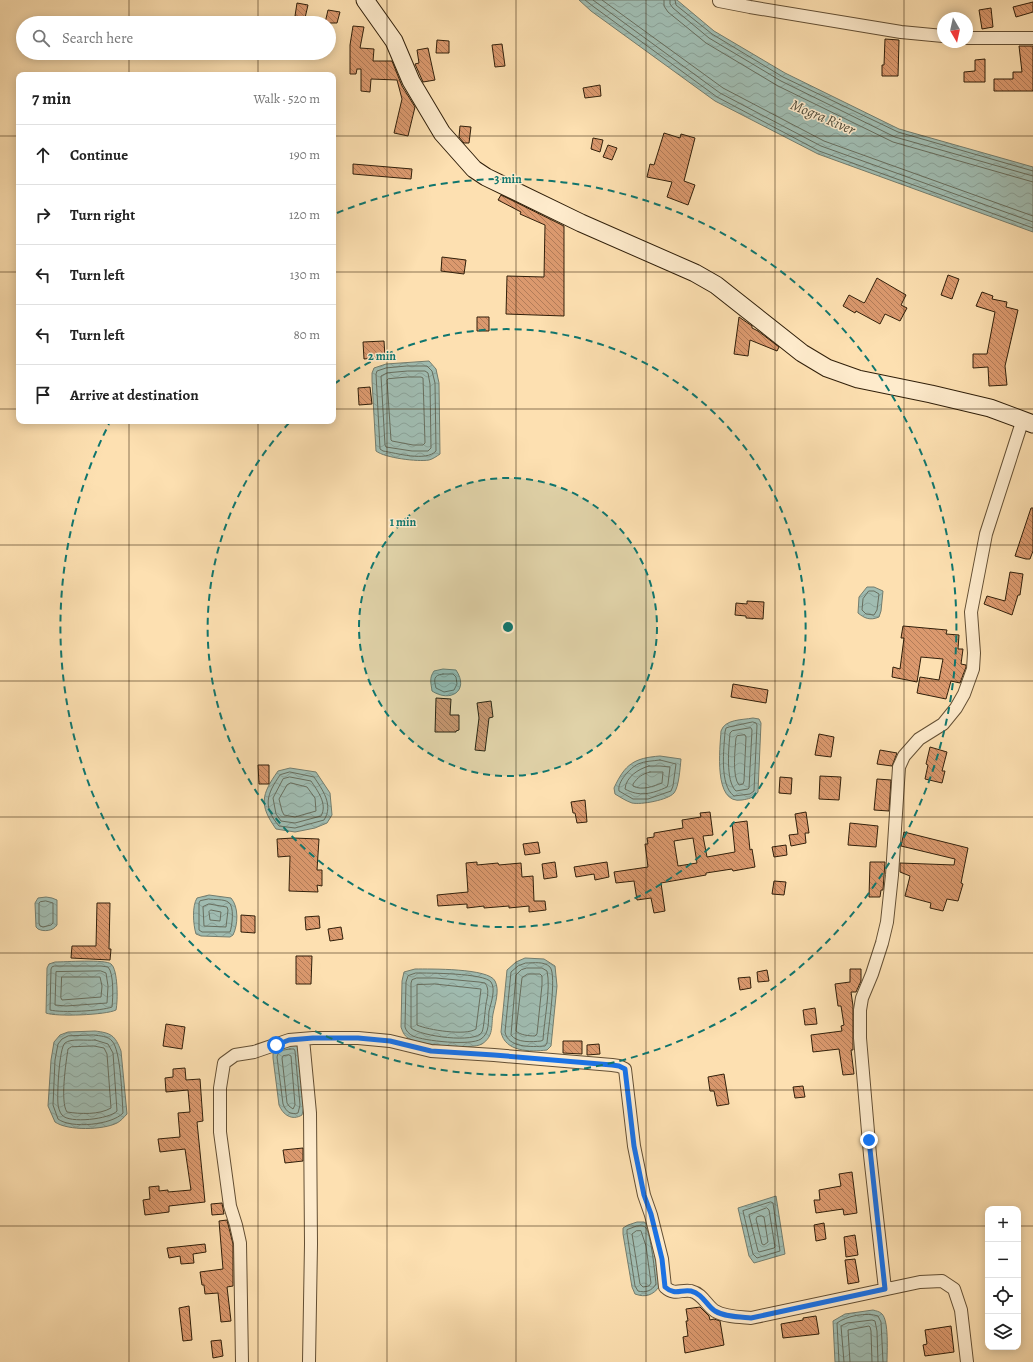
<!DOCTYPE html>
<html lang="en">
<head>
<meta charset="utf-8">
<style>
	body { margin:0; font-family:Alegreya,serif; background:#f2f2f2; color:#222 }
	.controls { position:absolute; right:12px; bottom:12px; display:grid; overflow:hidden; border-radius:8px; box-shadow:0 2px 10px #0003 }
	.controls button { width:36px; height:36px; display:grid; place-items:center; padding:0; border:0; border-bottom:1px solid #e0e0e0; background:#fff; color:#222; font:20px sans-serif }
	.compass { position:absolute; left:937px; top:12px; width:36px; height:36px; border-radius:50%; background:#fff; box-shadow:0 2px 10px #0003; rotate:171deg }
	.stop { position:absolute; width:12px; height:12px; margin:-9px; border:3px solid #1a73e8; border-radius:50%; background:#fff }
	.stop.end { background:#1a73e8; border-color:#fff; box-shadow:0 1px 4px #0008 }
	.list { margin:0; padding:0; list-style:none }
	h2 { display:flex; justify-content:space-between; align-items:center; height:52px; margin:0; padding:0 16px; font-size:17px }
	h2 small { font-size:13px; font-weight:400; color:#767676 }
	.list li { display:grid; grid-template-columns:26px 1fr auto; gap:12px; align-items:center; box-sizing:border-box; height:60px; padding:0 16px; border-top:1px solid #e0e0e0 }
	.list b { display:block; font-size:15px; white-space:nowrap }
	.list em { font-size:13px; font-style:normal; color:#767676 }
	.icon { flex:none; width:22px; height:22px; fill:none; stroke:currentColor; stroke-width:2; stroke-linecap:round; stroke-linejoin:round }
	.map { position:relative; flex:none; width:1033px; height:1362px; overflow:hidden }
	.search { position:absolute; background:#fff; box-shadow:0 2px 10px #0003; left:16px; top:16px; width:320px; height:44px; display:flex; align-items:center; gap:10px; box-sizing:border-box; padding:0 14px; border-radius:22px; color:#767676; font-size:15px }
	.panel { position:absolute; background:#fff; box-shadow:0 2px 10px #0003; left:16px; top:72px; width:320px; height:352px; border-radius:8px }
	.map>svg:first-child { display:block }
	.water { fill:url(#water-waves); stroke:#737d6e }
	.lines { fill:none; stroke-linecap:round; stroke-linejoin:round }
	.shore { stroke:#686e5e; stroke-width:1 }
	.building { fill:url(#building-back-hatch); stroke:#301f0a; fill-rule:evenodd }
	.street-casing { stroke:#634f34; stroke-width:14 }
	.secondary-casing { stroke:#301f0a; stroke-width:19 }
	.street { stroke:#feebcc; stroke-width:12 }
	.secondary { stroke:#feebcc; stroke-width:17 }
	.route { stroke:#1a73e8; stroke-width:5 }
	.grid { fill:none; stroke:#301f0a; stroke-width:1; stroke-opacity:0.55 }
	.ring { fill:none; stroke:#0f766e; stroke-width:2; stroke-dasharray:7 5 }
	.labels { text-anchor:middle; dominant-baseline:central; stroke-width:3; stroke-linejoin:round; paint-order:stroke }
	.water-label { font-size:15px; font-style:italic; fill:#524e3c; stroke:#feebcc }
	.centre { fill:#0f766e; stroke:#feebcc; stroke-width:2 }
	.ring-label { font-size:12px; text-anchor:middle; font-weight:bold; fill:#0f766e; stroke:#feebcc; stroke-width:3; stroke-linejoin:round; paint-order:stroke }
</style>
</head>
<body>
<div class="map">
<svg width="1033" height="1362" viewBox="0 0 1033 1362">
	<defs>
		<pattern id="water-waves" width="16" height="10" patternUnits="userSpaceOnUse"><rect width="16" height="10" fill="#a0bcb1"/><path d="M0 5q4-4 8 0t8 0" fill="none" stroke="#8aa197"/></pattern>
		<pattern id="building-back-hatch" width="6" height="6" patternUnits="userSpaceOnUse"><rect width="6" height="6" fill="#db996e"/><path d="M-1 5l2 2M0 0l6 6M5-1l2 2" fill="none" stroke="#b27c59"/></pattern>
	</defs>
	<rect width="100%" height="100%" fill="#fde0b1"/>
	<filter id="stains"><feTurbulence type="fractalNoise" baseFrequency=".005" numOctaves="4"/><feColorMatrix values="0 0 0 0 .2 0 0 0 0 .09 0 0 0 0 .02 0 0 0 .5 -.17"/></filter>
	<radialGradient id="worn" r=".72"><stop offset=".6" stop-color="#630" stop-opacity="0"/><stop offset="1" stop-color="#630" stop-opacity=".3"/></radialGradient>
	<path class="water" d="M579 0H677L714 31 785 73 899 129 1033 167V232L818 154 715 101 591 11Z
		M429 361 436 369 439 383 440 454C437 456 433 459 429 460 418 462 385 458 376 451L372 381V373L374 368 386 364Z
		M867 587H874L883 591 881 611 879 617C870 621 864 618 858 613L859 597Z
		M443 669 456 670C470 691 450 703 432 691 431 683 429 678 434 671Z
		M753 718 759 719 761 723 758 792C754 798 748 799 742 800 713 805 720 748 721 731 725 719 742 720 753 718Z
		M660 756 681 759C680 768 679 787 674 793 668 800 641 805 632 803 626 801 620 797 615 794L614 788C625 764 634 758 660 756Z
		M290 768 316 772 330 793 332 815 327 823 315 828 295 832 276 829C259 805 261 795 278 771Z
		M209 895 231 898C239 907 238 925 233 935L230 937 201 936 196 934C193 924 192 906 197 898Z
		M46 897 52 898 57 900V925C53 931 44 932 38 929L36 927 35 903 38 898Z
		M525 958 544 959 555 966 557 986 551 1046 547 1050C530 1052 505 1052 501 1032L507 970 516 962Z
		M55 962C65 962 105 959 111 964 118 969 118 1001 116 1010 106 1015 56 1017 46 1013L47 968 49 964Z
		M415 969C430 969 489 968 495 981 500 990 495 1004 493 1014 491 1026 494 1036 482 1044 471 1050 422 1045 410 1039 405 1037 403 1033 401 1027L402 981 404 972Z
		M95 1031C111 1033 115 1035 121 1051L127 1114C124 1117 121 1121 117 1123 103 1130 68 1131 55 1122L48 1106 51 1060 54 1042 60 1035 68 1032Z
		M289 1045H295L299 1047 304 1106 302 1115C292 1121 283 1115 279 1105L273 1058V1052L278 1048Z
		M776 1196 785 1254 754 1263 749 1256 738 1208Z
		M637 1222H644L650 1226 655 1244 660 1286C653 1295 646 1298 635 1294L632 1287 623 1234V1228L628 1225Z
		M873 1310C876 1311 879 1311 882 1314 889 1321 887 1351 887 1362H835L833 1321 845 1314Z"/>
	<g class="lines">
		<path class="shore" d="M585 0 594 7 717 97 819 151 1033 228
			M593 0 720 93 821 146 1033 222
			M602 0 723 88 824 141 1033 216
			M664 0V6L668 12 706 43 778 86 893 142 1033 182
			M670 0V4L673 8 709 38 781 81 895 137 1033 176
			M675 0 676 5 712 34 783 77 898 132 1033 171
			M407 366H427L432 371 435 383 436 451C426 462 396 453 383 451L380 449 376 374 377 371 386 368Z
			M408 371H425L428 373 430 384 431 448 428 451H412L386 447 385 445 381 376 387 373Z
			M408 377H421L423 378 425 443 423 445H413L392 441 391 440 387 380 388 379Z
			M869 591H874L879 594 877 610 874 615 866 614 862 610 863 599Z
			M443 674H453L456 677 457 684 454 690 444 692 436 688C434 680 433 675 443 674Z
			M753 722 756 723 757 725 754 791 750 794 734 796C719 785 724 748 725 732L726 728 729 727Z
			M751 728 752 730 749 788 748 789 736 791C725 781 729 746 730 733L732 731Z
			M745 735 746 737 744 781 743 784 739 785C732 777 735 749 736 738L737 736Z
			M660 760 676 764 673 786 671 791 648 799H633L619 791C617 782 630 768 638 764 645 761 653 761 660 760Z
			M649 766H660L670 767 668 784 667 787C652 794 639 797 625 789 626 777 638 769 649 766Z
			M290 772 314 777C322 789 334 805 324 820L295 828 279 826C262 806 267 794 280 775Z
			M650 772H663L662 783C654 786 642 791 633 786V784C638 777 642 774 650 772Z
			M290 777 311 781C317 790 328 804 321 816L295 823 281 821 276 814 273 798 283 779Z
			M291 783 307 787 315 798 316 811 295 817 284 815 282 811 279 799 287 785Z
			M209 899C214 900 224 899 228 902 235 905 232 927 230 932H202L199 930V903L200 901Z
			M46 901 53 903V923L51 925 43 927 40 926 39 923V903L40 902Z
			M209 904 227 907 228 910 226 927 204 926 203 907Z
			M211 910 221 912 220 921 210 920 209 912Z
			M526 963C534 963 544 961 550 967 557 975 548 1030 547 1043L545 1046C531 1047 508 1048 505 1032L511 972 518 966Z
			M55 966H101L108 967C114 973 113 998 112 1007 101 1011 62 1013 50 1010L51 969 52 967Z
			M527 968H542L547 971C551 988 544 1021 543 1040L541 1041C532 1042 517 1043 511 1035L516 975 521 970Z
			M101 971 106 973 108 986 107 1003 66 1006 55 1005 56 972Z
			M416 973C428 973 484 973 491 982 496 989 491 1003 489 1011 488 1021 490 1033 481 1039 471 1046 424 1041 413 1036 409 1034 406 1031 405 1027L406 982 408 976Z
			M528 974H540L542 976V985L537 1034 535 1036C529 1036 520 1035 516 1031L522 978Z
			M62 977H100L102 986 101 997 62 1000 61 998Z
			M417 978H436L479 982 485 983C490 989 487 998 486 1004 485 1010 484 1028 482 1032 476 1044 420 1036 411 1028V983L412 980Z
			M435 984 481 989 476 1029C466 1036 428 1030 417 1025V985Z
			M94 1035C100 1036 108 1036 112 1041 121 1050 122 1099 123 1113 112 1125 71 1129 58 1119L53 1105 55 1060 58 1044 62 1039 68 1036Z
			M95 1040 108 1044 113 1053 117 1111C110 1119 69 1124 62 1115 60 1113 58 1107 58 1104 57 1095 59 1048 65 1043 71 1038 86 1041 95 1040Z
			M94 1046 104 1048 107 1054 111 1108C99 1115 80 1114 67 1112 60 1102 66 1062 68 1049L71 1047Z
			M290 1049H294L295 1051 300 1105 298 1113C291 1115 286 1112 283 1104L277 1057C278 1050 284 1050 290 1049Z
			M289 1055 291 1056 295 1105 293 1109 289 1106 287 1103 282 1058 283 1056Z
			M771 1202 773 1203 780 1251 757 1258 753 1254 743 1211Z
			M767 1208 769 1210 775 1247 774 1248 759 1252 758 1251 749 1215Z
			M762 1216 764 1217 768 1242 764 1245 762 1244 756 1219 757 1217Z
			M637 1226C640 1226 644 1225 646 1228 651 1234 655 1274 656 1284 652 1291 645 1293 638 1291L635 1286 627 1233V1230Z
			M641 1231 646 1246 651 1283 649 1286 643 1287 640 1284 632 1234 636 1231Z
			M839 1362 837 1323C846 1316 867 1312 878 1316L881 1322 883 1362
			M844 1362 841 1326 847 1323 872 1320 875 1321 877 1331 878 1362
			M850 1362 848 1330 869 1326 870 1327 871 1331 872 1362"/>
	</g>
	<path class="building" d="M1033 2V12L1016 17 1013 7Z
		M297 3 308 5 305 18 295 16Z
		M991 8 993 27 982 29 979 10Z
		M328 10 340 12 337 23H325Z
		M353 26 364 27 360 48 374 49 373 61H392L402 86 415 107 408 136 394 133 402 99 397 80 371 79 370 92 361 91V69H357L356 74H350V45Z
		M885 39 899 40 898 76H882V65H884Z
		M437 40 449 41V53H436Z
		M502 44 505 66 495 67 492 45Z
		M1019 46H1033V91H994V79H1013V72H1022Z
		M428 48 435 80 423 82 415 64 419 63 417 50Z
		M985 59V82H964V72L975 71V60Z
		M600 85 601 96 585 98 583 88Z
		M460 126 471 127 469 143H464L459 137Z
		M664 133 680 138 681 134 695 138 684 181 695 185 688 205 667 197 672 182 647 177 650 164 654 165Z
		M593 138 603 140 600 152 591 149Z
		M608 145 617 148 612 160 603 157Z
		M353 164 412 169 411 179 353 174Z
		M501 195 564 226V316L506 314 507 276 544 277 545 225 520 214 521 212 498 200Z
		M442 257 466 260 464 274 441 271Z
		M948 275 959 279 952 299 941 295Z
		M877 278 906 295 901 305 907 308 900 321 885 314 880 324 856 311 855 313 843 306 849 295 864 303 865 302Z
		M982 292 993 296 992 299 1007 302 1006 307 1018 310 1005 366 1007 385 989 386 988 367 973 368V354H987L995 312 976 306Z
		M477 317H489V331H477Z
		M739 317 752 326V328L758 331 779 347 777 351 750 340 748 356 734 354Z
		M384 341 385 357 364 359 363 342Z
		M370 387 372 404 359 405 358 388Z
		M1031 508H1033V551L1030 559H1026L1015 556Z
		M1010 572 1023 574 1020 595H1018L1012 615 984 604 987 596 1005 601Z
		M747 601 764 602 763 619 746 618V616L735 615 736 603 747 604Z
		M903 626 947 630 946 634 959 635 958 649H963L961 664 966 665V667L960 683 951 681 946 699 917 693 920 677 939 680 943 659 921 657 917 682 892 677 893 667 900 669 904 638H901Z
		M733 684 768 690 766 703 731 697Z
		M436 698 451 699 450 715H459V730L456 731V732H435Z
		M491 701 493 717 489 718 485 751 475 750 479 718 477 703Z
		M819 734 834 737 831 757 815 755Z
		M930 747 947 752 942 771H945L942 783 925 779 928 765 926 764Z
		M880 750 897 753 892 766 877 764Z
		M258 765H269V784H259Z
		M820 776 841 777 839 800 819 799Z
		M780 777 792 778 791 794 779 793Z
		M877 779 891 780 889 811 874 810Z
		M585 800 587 822 577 823 575 813H573L571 802Z
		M710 812 713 835 703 836 707 857 735 852 732 823 747 821 750 850 752 849 755 867 733 871 732 869 706 873V875L661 883 665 911 654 913 651 898 637 900 634 881 616 883 614 872 648 867 645 844H648L647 838 654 837V833L683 828 682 820 701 817 700 813ZM693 838 697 863 678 866 674 841Z
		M806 812 809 833H805L806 843 791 846 789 835 798 834 795 814Z
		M850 823 878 826 876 847 848 845Z
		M904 832 968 848 961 883 963 884 958 901 947 899 943 911 930 908 931 903 905 896 910 876 900 872V863L954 865 955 859 901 846Z
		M293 838 319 839 317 870H322V886L317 885 318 892 289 891 290 856 278 857 277 839Z
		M538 842 540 853 525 855 523 844Z
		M786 845 787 855 774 857 772 847Z
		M477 862V865L498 863 499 865 521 863 522 877 533 876 534 901H545L546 910 529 912V906L509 908V906L484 908V906L467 908V904L438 906 437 895 468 892 466 863Z
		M555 862 557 877 544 879 542 864Z
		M607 862 609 877 595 880 594 874 576 877 574 867Z
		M870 862H885L883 890H881L880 897H869Z
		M774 881 786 882 784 895 772 894Z
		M97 903H110L109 949H111L110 960 71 958 72 946H96Z
		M241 915 255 916V933L241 932Z
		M319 916 320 928 306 930 305 917Z
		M341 927 343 939 330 941 328 929Z
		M296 956H312L311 984H296Z
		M850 969H861V981L856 992H851L853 1006V1050H851L854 1074 843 1075 839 1049 813 1052 811 1035 842 1031 841 1026 844 1025 841 1006H838L835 984 850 982Z
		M767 970 769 981 758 982 757 972Z
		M750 977 751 988 740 990 738 978Z
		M815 1008 817 1024 805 1025 803 1010Z
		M166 1024 185 1027 182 1049 163 1046Z
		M563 1041H582V1054L563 1053Z
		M599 1044 600 1054 587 1055V1045Z
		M185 1068 186 1080 200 1079 203 1121 197 1122 205 1202 169 1206V1212L145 1215 143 1200 150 1199 149 1187 159 1186V1191L168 1190V1192L191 1190 185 1149 160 1152 158 1139 180 1137 178 1113 190 1112 188 1090 166 1092 165 1078 173 1077V1069Z
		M724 1074 729 1104 717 1106 714 1091H710L708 1077Z
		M803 1086 805 1097 795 1098 793 1087Z
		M303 1148V1161L285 1163 283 1150Z
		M852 1172 857 1213 844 1215 843 1209 816 1213 814 1200H820L819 1190 841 1186 839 1174Z
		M222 1203 224 1214 212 1215 211 1204Z
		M227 1220 233 1244V1286L227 1287 231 1321 221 1322 218 1293 205 1294 204 1285H202L200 1272 223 1269 219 1221Z
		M824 1223 826 1239 816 1241 814 1225Z
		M855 1235 858 1255 846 1257 844 1237Z
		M205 1244 206 1252 193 1254 194 1263 181 1264 180 1256 169 1258 167 1248Z
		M855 1259 859 1282 848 1284 845 1260Z
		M189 1306 192 1340 183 1341 179 1308Z
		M700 1307 709 1316 710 1320 714 1319 720 1321 724 1345 685 1353 683 1337 688 1336 686 1321H688L686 1309Z
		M816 1316 819 1334 783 1338 781 1324 803 1320V1318Z
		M951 1326 954 1352 925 1356 923 1345 927 1344 925 1330Z
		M221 1340 223 1356 213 1358 211 1341Z"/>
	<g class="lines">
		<g class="street-casing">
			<path id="street" d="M719 1 750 7 901 32 943 36
				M967 38H1033
				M303 1039 310 1113 311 1244 309 1362
				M885 1289 870 1155 860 1038V1010L862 998 872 974 882 943 887 922 892 875 899 767 904 756 919 739 943 724 956 708 964 694 973 669 974 653 971 612 986 534 1023 419
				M242 1362 240 1243 236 1225 230 1206 220 1132V1088L224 1063 235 1055 254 1052 289 1040 313 1038H358L390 1041 431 1051 494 1055 612 1065 619 1066 625 1069 634 1146 644 1195 651 1215 662 1259 665 1287C675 1296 681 1289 691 1291 703 1294 706 1305 715 1311 725 1317 740 1317 751 1318L920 1282 942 1281 954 1289 961 1310 967 1362"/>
		</g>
		<g class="secondary-casing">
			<path id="secondary" d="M365 0 394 41 411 81 442 133 474 169 486 177 581 223 695 273 716 285 802 353 827 368 858 379 931 394 990 408 1033 424"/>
		</g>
		<use href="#street" class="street"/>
		<use href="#secondary" class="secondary"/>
	</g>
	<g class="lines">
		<path class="route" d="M276 1045 289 1040 313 1038H358L390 1041 431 1051 494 1055 612 1065 619 1066 625 1069 634 1146 644 1195 651 1214 662 1259 665 1287C675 1296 681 1289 691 1291 703 1294 706 1305 715 1311 725 1317 740 1317 751 1318L885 1289 869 1140"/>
	</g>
	<path class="grid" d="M129 0V23M258 0V23M387 0V1362M516 0V1362M646 0V1362M775 0V1362M904 0V1362M129 53V75M258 53V75M0 136H19M333 136H1033M0 272H19M333 272H1033M0 409H19M333 409H1033M129 421V1362M258 421V1362M0 545H1033M0 681H1033M0 817H1033M0 953H1033M0 1090H1033M0 1226H988M1018 1226H1033"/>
	<circle cx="508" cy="627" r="149" fill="#0f766e" fill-opacity=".12"/>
	<g class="ring">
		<circle cx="508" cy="627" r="149"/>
		<path d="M334 384A299 299 0 1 1 291 421"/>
		<path d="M337 213A448 448 0 1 1 109 424"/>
	</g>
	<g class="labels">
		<g class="water-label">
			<text transform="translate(823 117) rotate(23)">Mogra River</text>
		</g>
	</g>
	<circle cx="508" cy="627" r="6" class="centre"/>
	<g class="ring-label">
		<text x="508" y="183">3 min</text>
		<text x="382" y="360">2 min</text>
		<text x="403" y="526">1 min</text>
	</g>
	<rect width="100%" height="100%" filter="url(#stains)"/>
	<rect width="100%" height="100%" fill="url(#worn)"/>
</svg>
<div class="controls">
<button>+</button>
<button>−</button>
<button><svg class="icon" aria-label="locate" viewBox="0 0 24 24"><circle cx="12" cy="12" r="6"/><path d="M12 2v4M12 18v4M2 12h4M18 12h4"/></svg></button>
<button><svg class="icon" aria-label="layers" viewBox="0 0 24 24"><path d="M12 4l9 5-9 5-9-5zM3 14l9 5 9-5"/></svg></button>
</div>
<svg class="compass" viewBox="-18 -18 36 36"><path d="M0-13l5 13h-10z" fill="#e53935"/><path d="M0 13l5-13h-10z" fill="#767676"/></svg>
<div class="stop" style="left:276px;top:1045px"></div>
<div class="stop end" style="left:869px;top:1140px"></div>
<div class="search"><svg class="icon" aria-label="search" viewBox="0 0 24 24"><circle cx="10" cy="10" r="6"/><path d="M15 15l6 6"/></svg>Search here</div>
<section class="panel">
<h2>7 min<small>Walk · 520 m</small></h2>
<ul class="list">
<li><svg class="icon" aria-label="ahead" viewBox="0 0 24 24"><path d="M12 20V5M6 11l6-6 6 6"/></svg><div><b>Continue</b></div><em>190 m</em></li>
<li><svg class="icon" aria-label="right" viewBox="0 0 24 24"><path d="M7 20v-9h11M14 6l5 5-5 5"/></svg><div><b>Turn right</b></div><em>120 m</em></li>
<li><svg class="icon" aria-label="left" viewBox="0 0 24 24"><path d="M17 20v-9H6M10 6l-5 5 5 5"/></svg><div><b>Turn left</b></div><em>130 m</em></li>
<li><svg class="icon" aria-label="left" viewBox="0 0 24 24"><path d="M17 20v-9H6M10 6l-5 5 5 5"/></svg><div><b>Turn left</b></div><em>80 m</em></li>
<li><svg class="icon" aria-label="arrive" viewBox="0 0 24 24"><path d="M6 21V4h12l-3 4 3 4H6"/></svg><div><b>Arrive at destination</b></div></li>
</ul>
</section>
</div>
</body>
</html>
